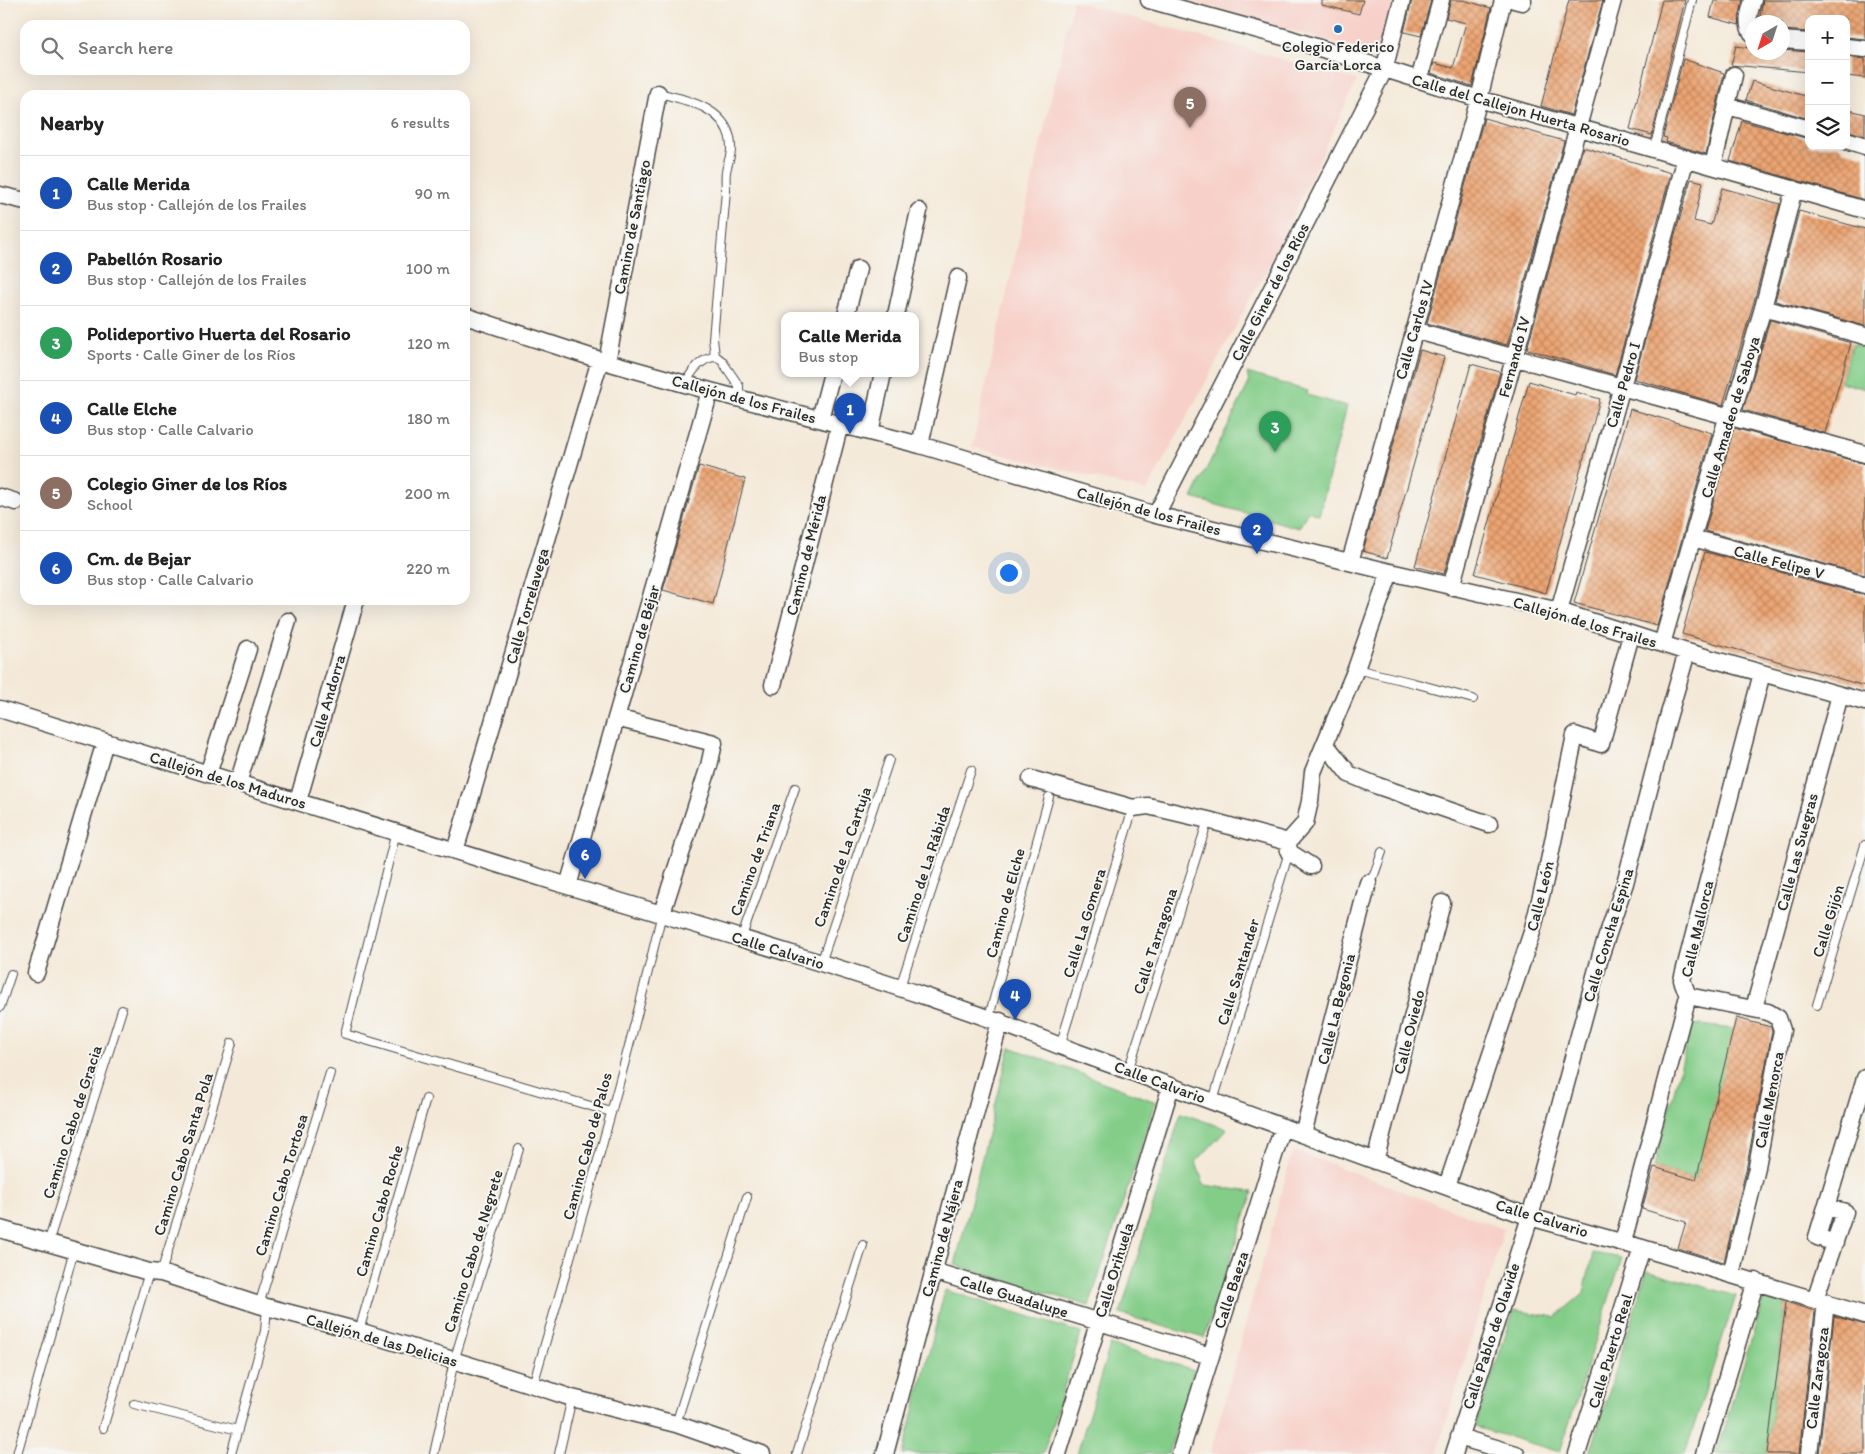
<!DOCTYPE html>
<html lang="en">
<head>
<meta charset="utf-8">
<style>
	body { margin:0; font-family:Itim,sans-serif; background:#f2f2f2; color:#222 }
	.controls { position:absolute; right:15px; top:15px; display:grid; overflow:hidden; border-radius:10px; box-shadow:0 5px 20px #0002 }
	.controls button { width:45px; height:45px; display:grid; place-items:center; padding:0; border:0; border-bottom:1px solid #e0e0e0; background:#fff; color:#222; font:25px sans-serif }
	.compass { position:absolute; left:1745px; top:15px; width:45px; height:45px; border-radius:50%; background:#fff; box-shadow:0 5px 20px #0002; rotate:219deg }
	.you { position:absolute; left:1008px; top:572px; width:18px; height:18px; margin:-12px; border:4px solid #fff; border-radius:50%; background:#1a73e8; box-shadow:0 0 0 8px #1a73e833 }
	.badge { display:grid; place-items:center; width:32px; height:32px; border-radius:50%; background:#b45309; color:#fff; font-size:16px; font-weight:700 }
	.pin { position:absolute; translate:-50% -41px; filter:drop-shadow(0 1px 2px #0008) }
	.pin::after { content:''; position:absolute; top:26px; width:18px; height:15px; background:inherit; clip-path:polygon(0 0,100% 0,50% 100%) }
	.popup { position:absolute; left:781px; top:312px; width:138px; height:65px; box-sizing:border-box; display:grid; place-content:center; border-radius:10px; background:#fff; filter:drop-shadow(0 1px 4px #0005); font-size:16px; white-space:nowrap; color:#767676 }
	.popup b { font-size:19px; color:#222 }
	.popup::after { content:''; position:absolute; left:50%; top:100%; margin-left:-10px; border:10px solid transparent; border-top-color:#fff }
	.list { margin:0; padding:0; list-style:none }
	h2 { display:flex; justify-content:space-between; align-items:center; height:65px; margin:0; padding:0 20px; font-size:21px }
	h2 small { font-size:16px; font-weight:400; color:#767676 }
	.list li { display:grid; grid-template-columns:32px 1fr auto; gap:15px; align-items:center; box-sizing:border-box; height:75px; padding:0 20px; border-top:1px solid #e0e0e0 }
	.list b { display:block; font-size:19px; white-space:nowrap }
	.list p { margin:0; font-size:16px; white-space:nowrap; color:#767676 }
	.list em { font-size:16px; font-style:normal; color:#767676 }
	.icon { flex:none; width:28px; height:28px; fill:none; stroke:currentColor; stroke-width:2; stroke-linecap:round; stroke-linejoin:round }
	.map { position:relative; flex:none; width:1865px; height:1454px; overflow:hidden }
	.search { position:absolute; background:#fff; box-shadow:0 5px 20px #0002; left:20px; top:20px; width:450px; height:55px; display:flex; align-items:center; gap:12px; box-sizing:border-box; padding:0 18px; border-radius:15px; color:#767676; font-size:19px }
	.panel { position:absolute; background:#fff; box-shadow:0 5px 20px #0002; left:20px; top:90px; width:450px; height:515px; border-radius:15px }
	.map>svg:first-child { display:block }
	.built { fill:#f7d0c9 }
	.grass { fill:#84cd89; stroke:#587c5a }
	.building { fill:url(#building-cross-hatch) }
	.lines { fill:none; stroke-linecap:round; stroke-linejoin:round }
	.lane-casing { stroke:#494845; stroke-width:10 }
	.street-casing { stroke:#494845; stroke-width:19 }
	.lane { stroke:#fff; stroke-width:8 }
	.street { stroke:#fff; stroke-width:16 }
	.poi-dot { fill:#1f6fb2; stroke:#f6f6f2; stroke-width:2 }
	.labels { text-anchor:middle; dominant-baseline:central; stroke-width:4; stroke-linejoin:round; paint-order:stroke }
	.poi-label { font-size:16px; fill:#2b2b2b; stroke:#f6f6f2 }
	.street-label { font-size:16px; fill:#2b2b2b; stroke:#f6f6f2 }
</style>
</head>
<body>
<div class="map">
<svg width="1865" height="1454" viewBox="0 0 1865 1454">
	<defs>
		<pattern id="building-cross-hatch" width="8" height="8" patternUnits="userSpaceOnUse" patternTransform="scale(1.25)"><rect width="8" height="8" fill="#eda573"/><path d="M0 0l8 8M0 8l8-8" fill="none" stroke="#c0875f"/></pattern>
	</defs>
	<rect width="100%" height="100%" fill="#f6f6f2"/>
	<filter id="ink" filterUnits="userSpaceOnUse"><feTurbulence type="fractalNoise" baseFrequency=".02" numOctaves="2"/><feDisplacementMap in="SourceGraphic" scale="10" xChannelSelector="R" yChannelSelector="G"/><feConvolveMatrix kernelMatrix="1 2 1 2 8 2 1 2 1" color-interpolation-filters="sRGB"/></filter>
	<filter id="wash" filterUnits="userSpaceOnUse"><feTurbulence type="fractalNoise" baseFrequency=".0096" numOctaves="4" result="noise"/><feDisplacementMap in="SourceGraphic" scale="20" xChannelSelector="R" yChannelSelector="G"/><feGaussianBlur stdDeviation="1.12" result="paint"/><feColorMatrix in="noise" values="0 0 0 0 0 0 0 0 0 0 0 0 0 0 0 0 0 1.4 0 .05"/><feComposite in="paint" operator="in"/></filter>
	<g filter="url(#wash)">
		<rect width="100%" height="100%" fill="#f4e9d8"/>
		<path class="built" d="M1186 0H1398L1384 57Z
			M1073 1 1357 80 1276 252 1147 491 972 447Z
			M1293 1150 1504 1229 1437 1454H1210Z"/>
		<path class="grass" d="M1852 344 1865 348V389L1841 382Z
			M1247 373 1308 391 1307 395 1347 406 1319 515 1308 511 1299 528 1192 498 1249 383Z
			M1692 1024 1734 1029 1696 1180 1654 1167Z
			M1010 1047 1156 1102 1089 1306 955 1265Z
			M1181 1113 1227 1129 1196 1162 1204 1185 1253 1192 1204 1338 1120 1314Z
			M1593 1253 1622 1258 1560 1452 1475 1427 1514 1310 1555 1317 1584 1293Z
			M1647 1270 1736 1296 1685 1454H1590Z
			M945 1290 1081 1333 1043 1454H903Z
			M1765 1294 1786 1298 1767 1454H1716Z
			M1110 1345 1194 1370 1169 1454H1077Z"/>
		<g id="blocks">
			<path class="building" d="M1322 0H1363L1359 14 1322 5Z
				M1412 0H1431L1421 36 1404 32Z
				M1451 0H1463L1491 8 1472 86 1431 73 1434 63 1453 68 1466 23 1446 18Z
				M1569 0H1603L1571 115 1541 106Z
				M1662 0H1685L1652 135 1630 129Z
				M1714 0H1743L1739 25 1710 17Z
				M1763 0H1865V39L1846 37V19H1809V32L1782 30V22H1759Z
				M1736 46 1752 48V52H1782V50L1809 52V72L1731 65Z
				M1846 57 1865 59V78L1846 76Z
				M1683 59 1724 73 1706 154 1666 142 1667 138 1663 137Z
				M1752 81 1809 97V119L1746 100Z
				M1846 109 1865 114V136L1846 130Z
				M1484 118 1564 141 1507 345 1427 323Z
				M1742 121 1809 139V146H1838L1843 150 1865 156V200L1730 161Z
				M1583 147 1671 173 1615 375 1527 349Z
				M1691 179 1703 182 1694 221 1711 225 1722 188 1780 204 1753 305 1723 405 1634 379Z
				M1799 211 1865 229V326L1775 301Z
				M1770 320 1851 343 1825 433 1743 410Z
				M1420 350 1444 357 1387 558 1363 551Z
				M1471 364 1500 372 1444 574 1415 566Z
				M1529 381 1575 395 1576 392 1600 399 1546 593 1475 574Z
				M1630 409 1712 433 1657 626 1574 603Z
				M1734 428 1865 464V575L1705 531Z
				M699 466 745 479 713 604 663 590Z
				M1705 552 1865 595V686L1682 634Z
				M1736 1018 1771 1027 1772 1031 1746 1170 1724 1262 1678 1248 1686 1222 1642 1209 1654 1167 1696 1180Z
				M1786 1302 1815 1311 1799 1454H1767Z
				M1834 1316 1865 1325V1454H1819Z"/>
		</g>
	</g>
	<g filter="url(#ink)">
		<use href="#blocks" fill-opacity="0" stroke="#494845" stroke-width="1"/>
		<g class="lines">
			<g class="lane-casing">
				<path id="lane" d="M658 93C688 100 732 109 731 149 731 157 727 164 726 172 725 178 726 185 726 191L713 339 715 356
					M1654 149 1692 0
					M686 384C690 372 703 356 717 357L722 361 739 386V398
					M1356 669 1414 683 1473 699
					M396 832 345 1034 611 1112
					M1368 883 1374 875 1382 852
					M741 939 795 788
					M821 963 889 760
					M900 987 971 770
					M1817 1005 1865 845
					M0 1007 11 974
					M989 1017 1049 797
					M1060 1046 1133 808
					M1128 1071 1208 820
					M1213 1101 1289 852
					M48 1243 122 1010
					M161 1273 232 1043
					M259 1305 330 1073
					M359 1331 426 1099
					M533 1385C579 1228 625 1072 662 913
					M134 1404 238 1430
					M676 1424 747 1197
					M103 1428 149 1272
					M17 1454 74 1250
					M231 1454 265 1331 267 1307
					M434 1454 454 1361 519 1149
					M559 1454 572 1398
					M797 1454 863 1245"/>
			</g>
			<g class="street-casing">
				<path id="street" d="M1149 0 1291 39 1479 99 1865 210
					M1514 0 1522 2 1523 0
					M1752 33C1745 23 1750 11 1753 0
					M1782 40 1809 42
					M1846 47 1865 49
					M1419 80 1441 0
					M1728 106 1809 129
					M1846 140 1865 146
					M1713 166 1734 75
					M0 195 25 201
					M1763 308 1865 336
					M846 315 858 269
					M896 315 919 211
					M465 316 600 360 710 391 920 445 1156 515 1390 572 1559 611 1687 652 1865 702
					M1414 330 1865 454
					M607 362 658 93
					M820 419 832 373
					M870 432 883 373
					M920 445 958 278
					M0 497 16 502
					M1156 515 1384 70 1402 0
					M1693 538 1865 585
					M1350 562 1479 99 1503 0
					M1451 587 1613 0
					M1559 611 1686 158
					M1662 644 1727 418 1735 404 1763 308 1794 189
					M773 685 840 424
					M0 709 568 886C643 908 717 931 792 954 883 982 972 1010 1060 1046L1530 1217 1642 1248 1865 1315
					M616 718 714 743 709 766 662 913
					M1326 745 1349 774 1378 786 1489 824
					M208 774 248 649
					M1031 779 1133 808 1148 806 1208 820 1288 842 1305 823 1310 801 1313 772 1356 669 1390 572
					M238 783 288 621
					M298 801 356 600
					M1288 842 1289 852 1311 866
					M455 851 600 360
					M568 886 710 391
					M36 973 105 742
					M1688 996 1768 1012 1778 1018 1782 1030 1756 1172 1731 1274
					M1754 1008 1840 695
					M1303 1134 1368 883
					M1375 1161 1442 903
					M1447 1186 1532 932 1545 880 1575 735 1601 744 1631 635
					M0 1229 149 1272 161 1273 259 1305 359 1331 533 1385 572 1398 676 1424 762 1454
					M1623 1242 1688 996 1682 980 1762 673
					M1835 1243 1817 1237 1865 1078
					M933 1271 1210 1356
					M1815 1299 1845 1212 1827 1207
					M1459 1437 1516 1454
					M885 1454 1000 1021
					M1058 1454 1171 1086
					M1180 1454 1283 1127
					M1454 1454 1530 1217 1601 954 1625 883 1665 728 1687 652
					M1577 1454 1642 1248
					M1704 1454 1756 1281
					M1809 1454 1826 1302"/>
			</g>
			<use href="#lane" class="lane"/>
			<use href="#street" class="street"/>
		</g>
	</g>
	<circle class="poi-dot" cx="1338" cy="29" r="5"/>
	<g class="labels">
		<g class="poi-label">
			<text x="1338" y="46">Colegio Federico<tspan x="1338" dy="18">García Lorca</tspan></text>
		</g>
		<g class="street-label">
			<text transform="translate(1521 110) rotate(16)">Calle del Callejon Huerta Rosario</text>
			<text transform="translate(632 227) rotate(-79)">Camino de Santiago</text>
			<text transform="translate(1270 292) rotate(-63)">Calle Giner de los Ríos</text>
			<text transform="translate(1414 330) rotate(-74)">Calle Carlos IV</text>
			<text transform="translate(1514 357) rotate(-75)">Fernando IV</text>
			<text transform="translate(1623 385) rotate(-74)">Calle Pedro I</text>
			<text transform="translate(744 399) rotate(15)">Callejón de los Frailes</text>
			<text transform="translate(1730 417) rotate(-73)">Calle Amadeo de Saboya</text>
			<text transform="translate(1149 511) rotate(15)">Callejón de los Frailes</text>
			<text transform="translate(806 555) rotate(-76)">Camino de Mérida</text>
			<text transform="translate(1779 562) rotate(15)">Calle Felipe V</text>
			<text transform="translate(527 606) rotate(-74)">Calle Torrelavega</text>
			<text transform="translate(1585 622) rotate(16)">Callejón de los Frailes</text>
			<text transform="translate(639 639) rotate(-74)">Camino de Béjar</text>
			<text transform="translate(327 701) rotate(-74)">Calle Andorra</text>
			<text transform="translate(228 780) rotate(17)">Callejón de los Maduros</text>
			<text transform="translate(1797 852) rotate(-75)">Calle Las Suegras</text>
			<text transform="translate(842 857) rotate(-71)">Camino de La Cartuja</text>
			<text transform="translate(755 859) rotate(-70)">Camino de Triana</text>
			<text transform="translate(923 874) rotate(-72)">Camino de La Rábida</text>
			<text transform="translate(1540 896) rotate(-76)">Calle León</text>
			<text transform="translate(1005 903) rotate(-75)">Camino de Elche</text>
			<text transform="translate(1828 921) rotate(-73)">Calle Gijón</text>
			<text transform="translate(1084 923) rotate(-73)">Calle La Gomera</text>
			<text transform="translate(1697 929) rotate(-77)">Calle Mallorca</text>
			<text transform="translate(1608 935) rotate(-73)">Calle Concha Espina</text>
			<text transform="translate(1155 941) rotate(-72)">Calle Tarragona</text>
			<text transform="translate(778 950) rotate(17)">Calle Calvario</text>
			<text transform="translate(1238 972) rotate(-73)">Calle Santander</text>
			<text transform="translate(1336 1009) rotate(-76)">Calle La Begonia</text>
			<text transform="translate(1409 1032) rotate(-76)">Calle Oviedo</text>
			<text transform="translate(1160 1082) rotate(20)">Calle Calvario</text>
			<text transform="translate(1769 1100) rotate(-79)">Calle Menorca</text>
			<text transform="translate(72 1122) rotate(-72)">Camino Cabo de Gracia</text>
			<text transform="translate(587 1146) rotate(-75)">Camino Cabo de Palos</text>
			<text transform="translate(183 1154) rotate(-73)">Camino Cabo Santa Pola</text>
			<text transform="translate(281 1185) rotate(-73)">Camino Cabo Tortosa</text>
			<text transform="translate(379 1211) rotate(-74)">Camino Cabo Roche</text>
			<text transform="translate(1542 1218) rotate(17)">Calle Calvario</text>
			<text transform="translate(942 1238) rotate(-75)">Camino de Nájera</text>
			<text transform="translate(473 1251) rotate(-73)">Camino Cabo de Negrete</text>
			<text transform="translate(1114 1270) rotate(-73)">Calle Orihuela</text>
			<text transform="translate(1231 1290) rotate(-72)">Calle Baeza</text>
			<text transform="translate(1014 1296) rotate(17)">Calle Guadalupe</text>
			<text transform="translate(1491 1336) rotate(-72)">Calle Pablo de Olavide</text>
			<text transform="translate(382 1340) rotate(16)">Callejón de las Delicias</text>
			<text transform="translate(1610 1351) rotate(-73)">Calle Puerto Real</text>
			<text transform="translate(1817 1378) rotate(-83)">Calle Zaragoza</text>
		</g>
	</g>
</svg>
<div class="controls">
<button>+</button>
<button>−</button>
<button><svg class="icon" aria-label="layers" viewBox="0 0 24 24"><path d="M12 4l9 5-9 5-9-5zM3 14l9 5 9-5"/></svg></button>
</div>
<svg class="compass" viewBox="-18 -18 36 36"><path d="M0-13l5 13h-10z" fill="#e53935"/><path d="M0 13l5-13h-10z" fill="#767676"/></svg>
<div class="you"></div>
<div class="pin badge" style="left:850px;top:434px;background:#1a4fb4">1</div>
<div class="popup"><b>Calle Merida</b>Bus stop</div>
<div class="pin badge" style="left:1257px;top:554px;background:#1a4fb4">2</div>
<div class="pin badge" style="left:1275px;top:452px;background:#2e9e5b">3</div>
<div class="pin badge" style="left:1015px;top:1020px;background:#1a4fb4">4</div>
<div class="pin badge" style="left:1190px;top:128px;background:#8d6e63">5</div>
<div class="pin badge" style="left:585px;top:879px;background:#1a4fb4">6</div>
<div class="search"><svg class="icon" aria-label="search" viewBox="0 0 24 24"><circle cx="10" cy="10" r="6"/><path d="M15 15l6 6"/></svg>Search here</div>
<section class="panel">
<h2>Nearby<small>6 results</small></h2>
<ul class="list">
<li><span class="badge" style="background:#1a4fb4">1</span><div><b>Calle Merida</b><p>Bus stop · Callejón de los Frailes</p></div><em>90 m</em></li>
<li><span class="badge" style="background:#1a4fb4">2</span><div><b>Pabellón Rosario</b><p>Bus stop · Callejón de los Frailes</p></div><em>100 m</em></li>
<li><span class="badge" style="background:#2e9e5b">3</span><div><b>Polideportivo Huerta del Rosario</b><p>Sports · Calle Giner de los Ríos</p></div><em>120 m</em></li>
<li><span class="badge" style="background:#1a4fb4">4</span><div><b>Calle Elche</b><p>Bus stop · Calle Calvario</p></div><em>180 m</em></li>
<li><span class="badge" style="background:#8d6e63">5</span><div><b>Colegio Giner de los Ríos</b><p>School</p></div><em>200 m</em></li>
<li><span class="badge" style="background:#1a4fb4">6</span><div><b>Cm. de Bejar</b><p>Bus stop · Calle Calvario</p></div><em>220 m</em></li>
</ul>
</section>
</div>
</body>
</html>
